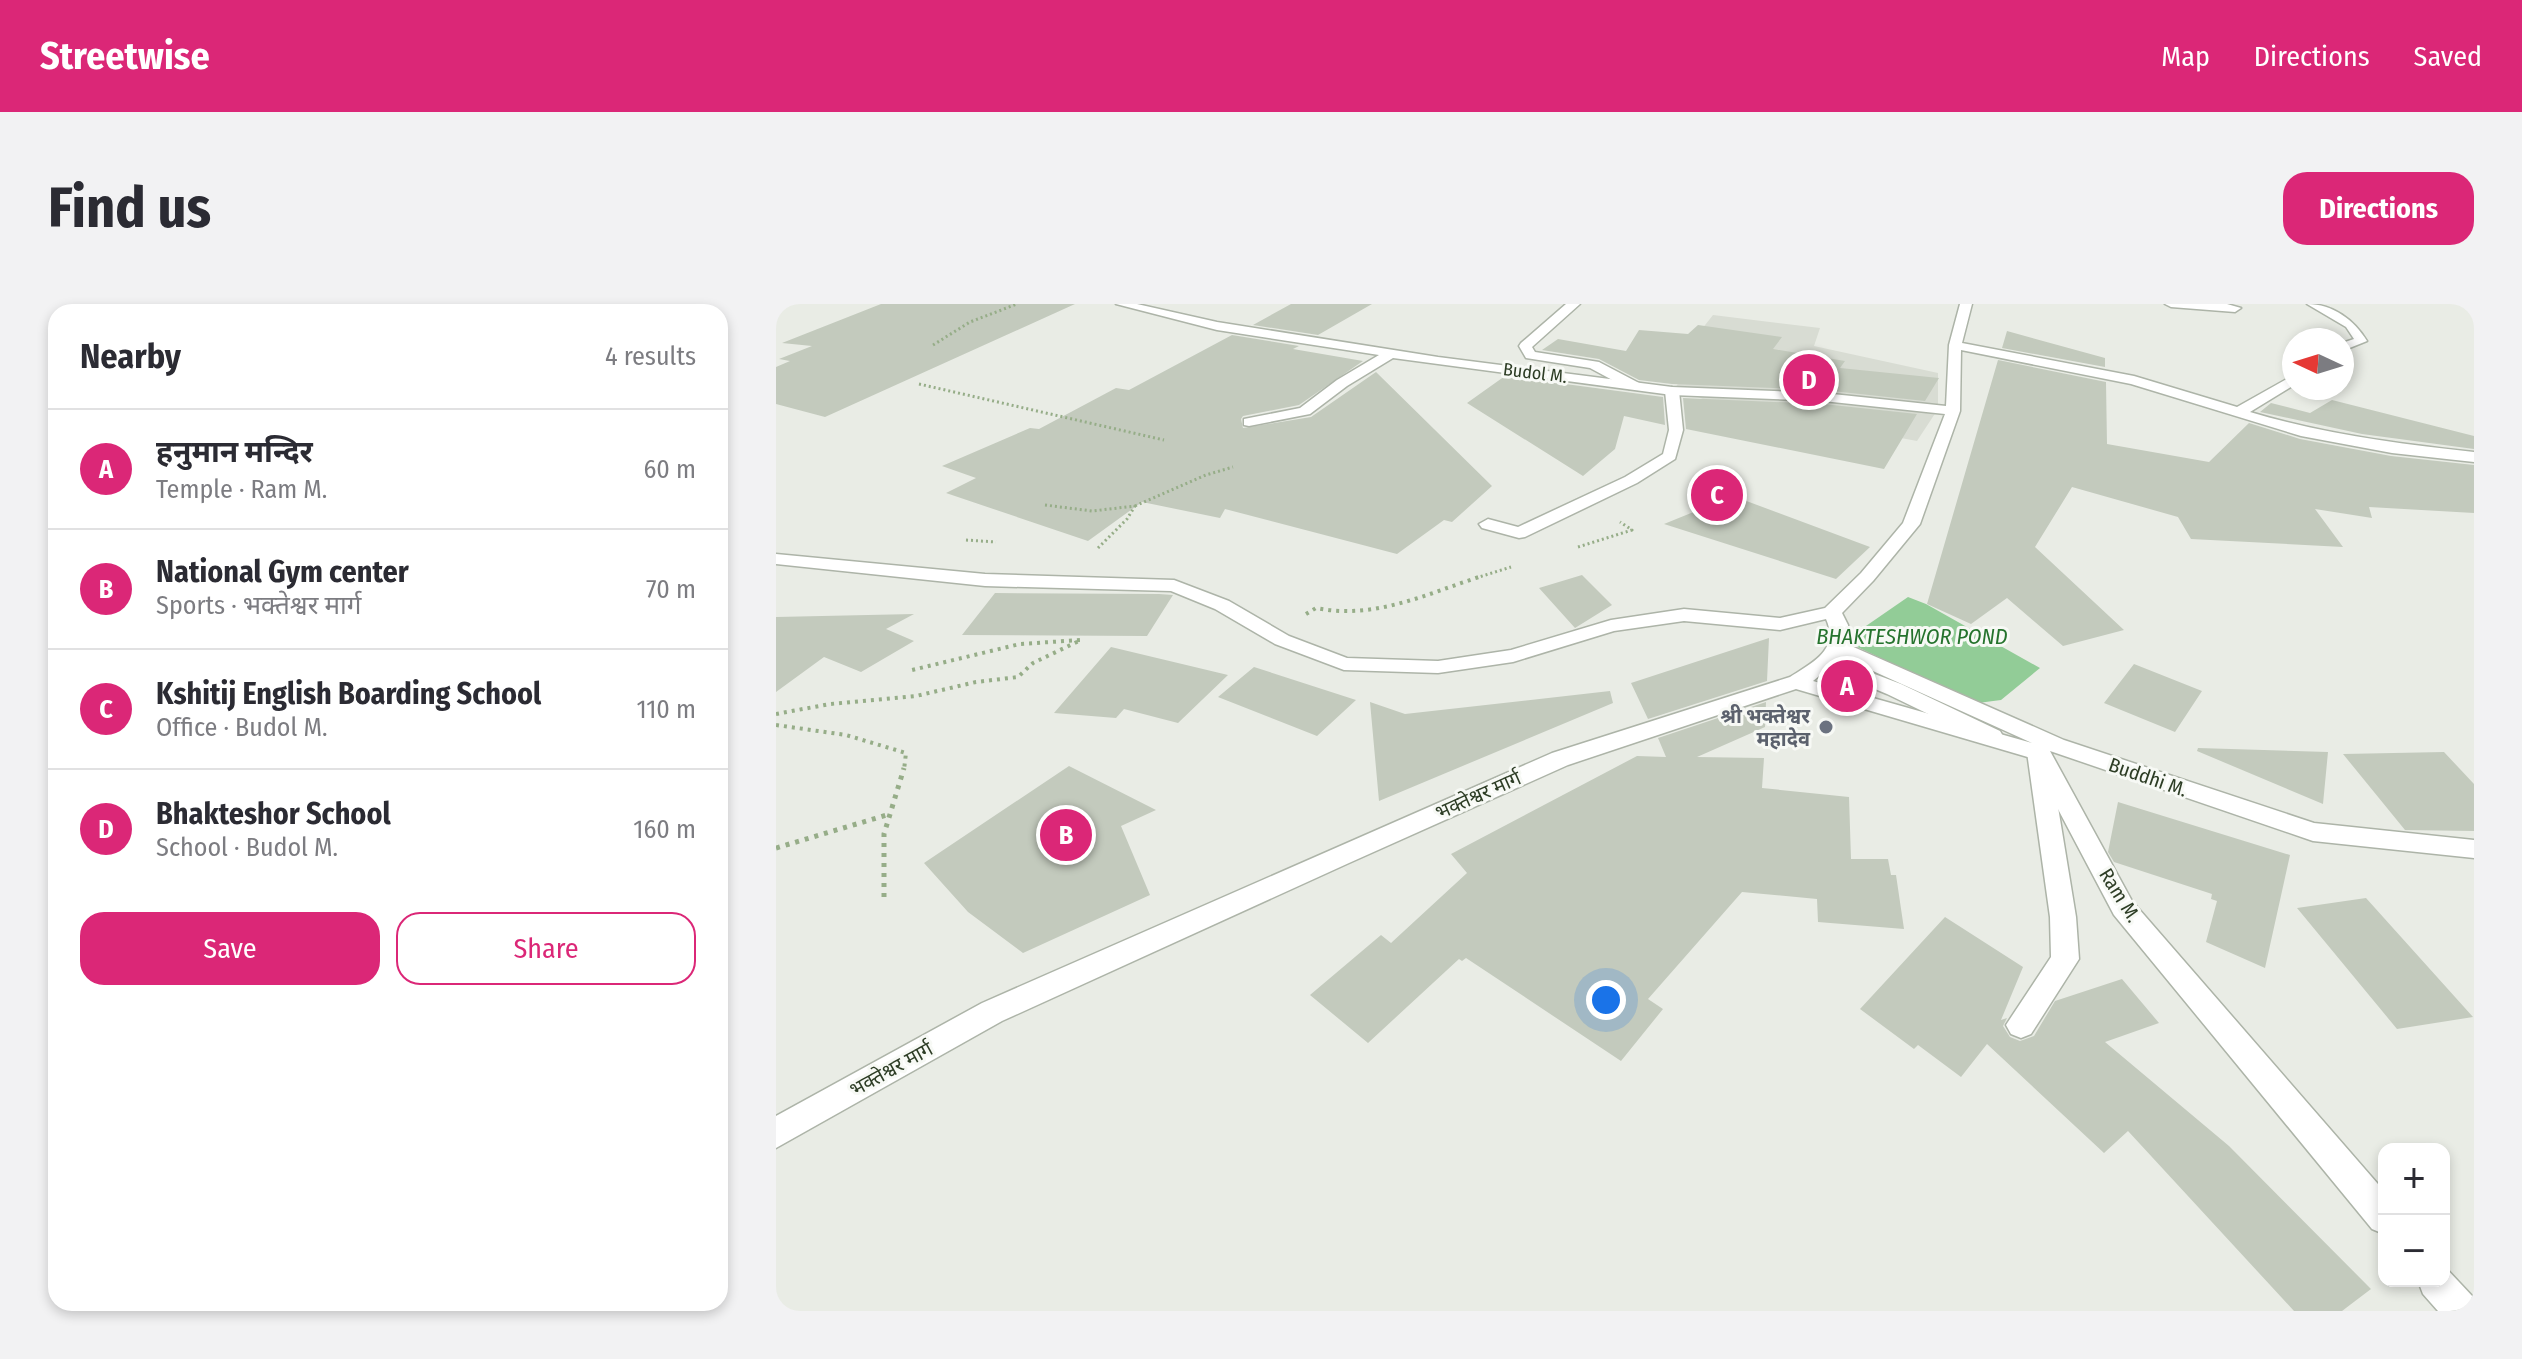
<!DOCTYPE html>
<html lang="en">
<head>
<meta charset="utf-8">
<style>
	body { margin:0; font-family:"Fira Sans Condensed","Noto Sans Devanagari",sans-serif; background:#f2f2f3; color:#2b2b33 }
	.controls { position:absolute; right:24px; bottom:24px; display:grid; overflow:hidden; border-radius:16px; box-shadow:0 4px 12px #0003 }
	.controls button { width:72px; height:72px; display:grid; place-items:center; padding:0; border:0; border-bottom:2px solid #e1e1e2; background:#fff; color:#2b2b33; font:40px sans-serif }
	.compass { position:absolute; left:1506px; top:24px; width:72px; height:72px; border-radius:50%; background:#fff; box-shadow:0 4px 12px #0003; rotate:274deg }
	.you { position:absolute; left:830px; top:696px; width:28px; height:28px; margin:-20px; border:6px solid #fff; border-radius:50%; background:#1a73e8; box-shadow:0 0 0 12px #1a73e833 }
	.badge { display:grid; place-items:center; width:52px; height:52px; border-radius:50%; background:#db2777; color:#fff; font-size:26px; font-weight:700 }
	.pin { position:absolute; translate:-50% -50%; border:4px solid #fff; box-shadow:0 2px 8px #0006 }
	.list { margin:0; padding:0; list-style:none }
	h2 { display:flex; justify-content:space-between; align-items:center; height:104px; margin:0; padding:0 32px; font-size:34px }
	h2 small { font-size:26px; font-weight:400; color:#7c7c81 }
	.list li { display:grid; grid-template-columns:52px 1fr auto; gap:24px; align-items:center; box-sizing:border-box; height:120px; padding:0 32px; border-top:2px solid #e1e1e2 }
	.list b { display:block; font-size:30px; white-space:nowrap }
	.list p { margin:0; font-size:26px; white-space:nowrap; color:#7c7c81 }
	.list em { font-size:26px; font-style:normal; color:#7c7c81 }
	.actions { display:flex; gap:16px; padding:24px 32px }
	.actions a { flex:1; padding:18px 0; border:2px solid #db2777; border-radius:24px; text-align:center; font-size:28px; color:#db2777 }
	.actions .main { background:#db2777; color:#fff }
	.map { position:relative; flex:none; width:1698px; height:1007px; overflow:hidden; border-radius:24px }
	header { display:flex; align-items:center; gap:48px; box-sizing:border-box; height:112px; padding:0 40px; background:#db2777; color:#fff }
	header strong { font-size:38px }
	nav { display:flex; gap:44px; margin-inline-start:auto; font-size:28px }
	.intro { display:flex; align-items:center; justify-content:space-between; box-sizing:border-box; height:192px; padding:0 48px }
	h1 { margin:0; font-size:56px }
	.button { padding:20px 36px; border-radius:24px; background:#db2777; color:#fff; font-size:28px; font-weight:700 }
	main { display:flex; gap:48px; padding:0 48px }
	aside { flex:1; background:#fff; border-radius:24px; box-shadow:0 4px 12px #0003 }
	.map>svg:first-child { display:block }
	.built { fill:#d8dcd3 }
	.water { fill:#92cc97 }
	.building { fill:#c3cabd }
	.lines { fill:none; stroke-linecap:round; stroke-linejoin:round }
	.service-casing { stroke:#adb4a8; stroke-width:3 }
	.minor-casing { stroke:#adb4a8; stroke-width:3 }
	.path-far2 { stroke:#96ad88; stroke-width:3; stroke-dasharray:2 3; stroke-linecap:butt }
	.path-far1 { stroke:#96ad88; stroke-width:4; stroke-dasharray:3 5; stroke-linecap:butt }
	.path { stroke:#96ad88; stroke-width:5; stroke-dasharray:4 6; stroke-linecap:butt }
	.service { fill:#fff; fill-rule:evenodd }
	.minor { fill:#fff; fill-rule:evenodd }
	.worship-dot { fill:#6b7280; stroke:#f7f9f5; stroke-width:3 }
	.labels { text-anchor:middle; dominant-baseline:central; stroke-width:6; stroke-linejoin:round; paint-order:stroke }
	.far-street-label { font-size:18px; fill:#2d3d25; stroke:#f7f9f5 }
	.worship-label { font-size:20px; font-weight:bold; fill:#5b616d; stroke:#f7f9f5; text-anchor:end }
	.street-label { font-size:20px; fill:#2d3d25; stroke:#f7f9f5 }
	.water-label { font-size:22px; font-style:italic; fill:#25732d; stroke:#f7f9f5 }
</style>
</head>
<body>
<header>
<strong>Streetwise</strong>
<nav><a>Map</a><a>Directions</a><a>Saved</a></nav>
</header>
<div class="intro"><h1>Find us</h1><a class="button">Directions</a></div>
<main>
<aside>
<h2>Nearby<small>4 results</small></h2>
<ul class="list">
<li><span class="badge">A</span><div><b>हनुमान मन्दिर</b><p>Temple · Ram M.</p></div><em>60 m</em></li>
<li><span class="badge">B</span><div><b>National Gym center</b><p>Sports · भक्तेश्वर मार्ग</p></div><em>70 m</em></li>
<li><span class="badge">C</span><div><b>Kshitij English Boarding School</b><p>Office · Budol M.</p></div><em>110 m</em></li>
<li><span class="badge">D</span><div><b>Bhakteshor School</b><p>School · Budol M.</p></div><em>160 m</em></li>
</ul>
<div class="actions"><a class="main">Save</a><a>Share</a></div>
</aside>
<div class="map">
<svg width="1698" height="1007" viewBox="0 0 1698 1007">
	<rect width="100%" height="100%" fill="#e9ece5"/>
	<path class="built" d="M937 11 1044 24 1038 42 1162 69V105L1141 137 937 99 899 84 917 58 903 54Z"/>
	<path class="water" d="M1132 293 1150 300 1264 364 1225 396 1194 400 1172 386 1077 341 1074 333Z"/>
	<path class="building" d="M105 0H299L49 113 0 100V63L14 57 3 55 36 42 6 39Z
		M515 0H596L542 31 477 21Z
		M922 21 1006 33 997 45 1069 57 1064 64 1163 74 1149 97 1047 86 896 80 863 76 823 55 766 46 782 35 850 47 863 26 912 30Z
		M1231 27 1329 54V63L1226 44Z
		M456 31 523 42 517 45 587 57 523 101 467 112 465 115 467 124 535 113 600 68 716 182 676 218 668 216 621 250 449 205 444 214 366 198 312 237 170 189 200 174 166 162 254 124 263 125 340 84 353 86Z
		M1222 56 1330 78 1331 140 1433 158 1473 119 1524 135 1615 152 1698 161V209L1593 203 1596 214 1539 205 1567 243 1415 235 1402 213 1296 183 1259 243 1348 326 1287 342 1231 294 1195 320 1151 300Z
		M729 72 887 93 889 121 848 112 839 145 807 172 691 99Z
		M907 94 1047 100 1141 110 1108 165 910 125Z
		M1556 96 1698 132V145L1586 130 1484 108 1495 99 1534 109Z
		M957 192 1094 243 1060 275 888 220Z
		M806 271 836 301 799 324 763 284Z
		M219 289 383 290 397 291 371 332 186 331Z
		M138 310 110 325 138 337 85 368 48 353 0 388V313Z
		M993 334 991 377 872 415 855 379Z
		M335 343 452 371 402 419 348 405 340 414 278 409Z
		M1358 360 1426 387 1399 428 1328 399Z
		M478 363 580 396 541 432 442 393Z
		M834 387 837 399 603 497 594 398 629 410Z
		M990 398 989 423 921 453 988 454 986 484 1073 493 1075 555H1112L1115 571H1120L1128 625 1042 618 1041 595 966 588 872 695 887 705 845 757 690 654 686 657 683 655 592 739 534 691 605 631 615 639 691 569 675 550 861 452 890 453 882 434Z
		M1422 444 1552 448 1547 500 1421 447Z
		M1668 448 1698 480V527L1629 526 1567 450Z
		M293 462 380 506 345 522 374 591 247 649 192 608 148 559Z
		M1342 498 1514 551 1489 664 1430 638 1441 597 1435 595 1436 590 1338 558 1332 548Z
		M1590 594 1697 713 1621 725 1521 604Z
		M1169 613 1247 663 1225 716 1231 714 1227 722 1234 733 1244 737 1258 732 1279 697 1346 675 1383 719 1329 738 1453 842 1595 985 1566 1007H1518L1352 827 1328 849 1211 740 1185 773 1142 741 1138 745 1084 705Z"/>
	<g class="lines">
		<g class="service-casing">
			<path id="service" d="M790 0H804L756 43 759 48 823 58 863 79V85H853L814 64 750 54 743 42 745 39Z
				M1389 0H1451L1465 4 1459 8 1395 3Z
				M896 83 903 87 907 126 899 155 861 179 749 233 743 234 706 224 703 220 712 215 742 223 849 173 887 150 893 126 889 87Z
				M1051 352 1125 380 1224 427 1227 432 1224 437H1208L1111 390 1044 362 1041 358 1044 354Z
				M1262 440 1270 443 1273 448 1300 613 1303 655 1255 730 1245 734 1235 730 1230 721 1275 653 1274 613 1251 448 1254 443Z"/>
		</g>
		<g class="minor-casing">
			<path id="minor" d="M340 0H361L441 18 662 53 896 83 1047 89 1170 102 1173 41 1184 0H1196L1186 39 1358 72 1461 103 1518 71V81L1474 108C1548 130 1622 140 1698 148V158L1616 149 1525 132 1355 80 1185 46 1184 107 1144 220 1097 277 1066 309 1072 321 1073 341 1288 436 1538 519 1698 536V554L1537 537 1274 447 1356 597 1608 887V930L1596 925 1338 611 1255 454 1020 385 792 461 573 559 226 717 0 844V812L206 699 776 449 1014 373C1036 359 1064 346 1050 315L1004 326 908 317 838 327 737 358 662 369 568 366 499 340 439 305 395 287 209 282 0 260V250L209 270 398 276 453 297 513 332 571 354 662 357 735 346 835 316 908 305 1004 314 1049 304 1085 269 1127 219 1169 110 1047 97 896 91 617 54 571 82 534 110 473 122 468 121V115L524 104 561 76 603 51 441 26ZM1066 353 1256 439 1037 377Z
				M1531 0C1557 0 1578 16 1591 37L1566 47V39L1578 35 1570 23Z
				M1668 962 1698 994V1007H1662L1647 990 1642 977H1668Z"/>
		</g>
		<path class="path-far2" d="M157 41 194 18 241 0
			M143 80 388 136
			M269 201 316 207 359 202 351 215 322 244
			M359 202 430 171 457 163
			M190 236 220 238
			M802 243 856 226 844 218
			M700 274 735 263"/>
		<path class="path-far1" d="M530 310 540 304C599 316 650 290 706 272
			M0 410 54 400 140 392 200 378 242 373 257 359 305 336 244 340 132 367
			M0 421 70 431 130 449 128 466"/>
		<path class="path" d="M0 544 114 510
			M108 593V530L128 464"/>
		<use href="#service" class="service"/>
		<use href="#minor" class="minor"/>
	</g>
	<circle class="worship-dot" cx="1050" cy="423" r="8"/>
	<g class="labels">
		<g class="far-street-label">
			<text transform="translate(759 69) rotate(7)">Budol M.</text>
		</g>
		<g class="worship-label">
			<text x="1034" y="412">श्री भक्तेश्वर<tspan x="1034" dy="23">महादेव</tspan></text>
		</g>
		<g class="street-label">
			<text transform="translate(1372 473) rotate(19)">Buddhi M.</text>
			<text transform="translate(702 491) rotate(-24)">भक्तेश्वर मार्ग</text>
			<text transform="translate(1344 591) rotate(58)">Ram M.</text>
			<text transform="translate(115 765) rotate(-29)">भक्तेश्वर मार्ग</text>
		</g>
		<g class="water-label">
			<text x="1136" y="332">BHAKTESHWOR POND</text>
		</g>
	</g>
</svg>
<div class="controls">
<button>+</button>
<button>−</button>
</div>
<svg class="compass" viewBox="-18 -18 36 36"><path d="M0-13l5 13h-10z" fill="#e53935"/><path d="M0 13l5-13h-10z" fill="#7c7c81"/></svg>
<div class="you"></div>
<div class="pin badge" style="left:1071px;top:382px">A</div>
<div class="pin badge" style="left:290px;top:531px">B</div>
<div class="pin badge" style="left:941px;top:191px">C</div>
<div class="pin badge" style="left:1033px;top:76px">D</div>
</div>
</main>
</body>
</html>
